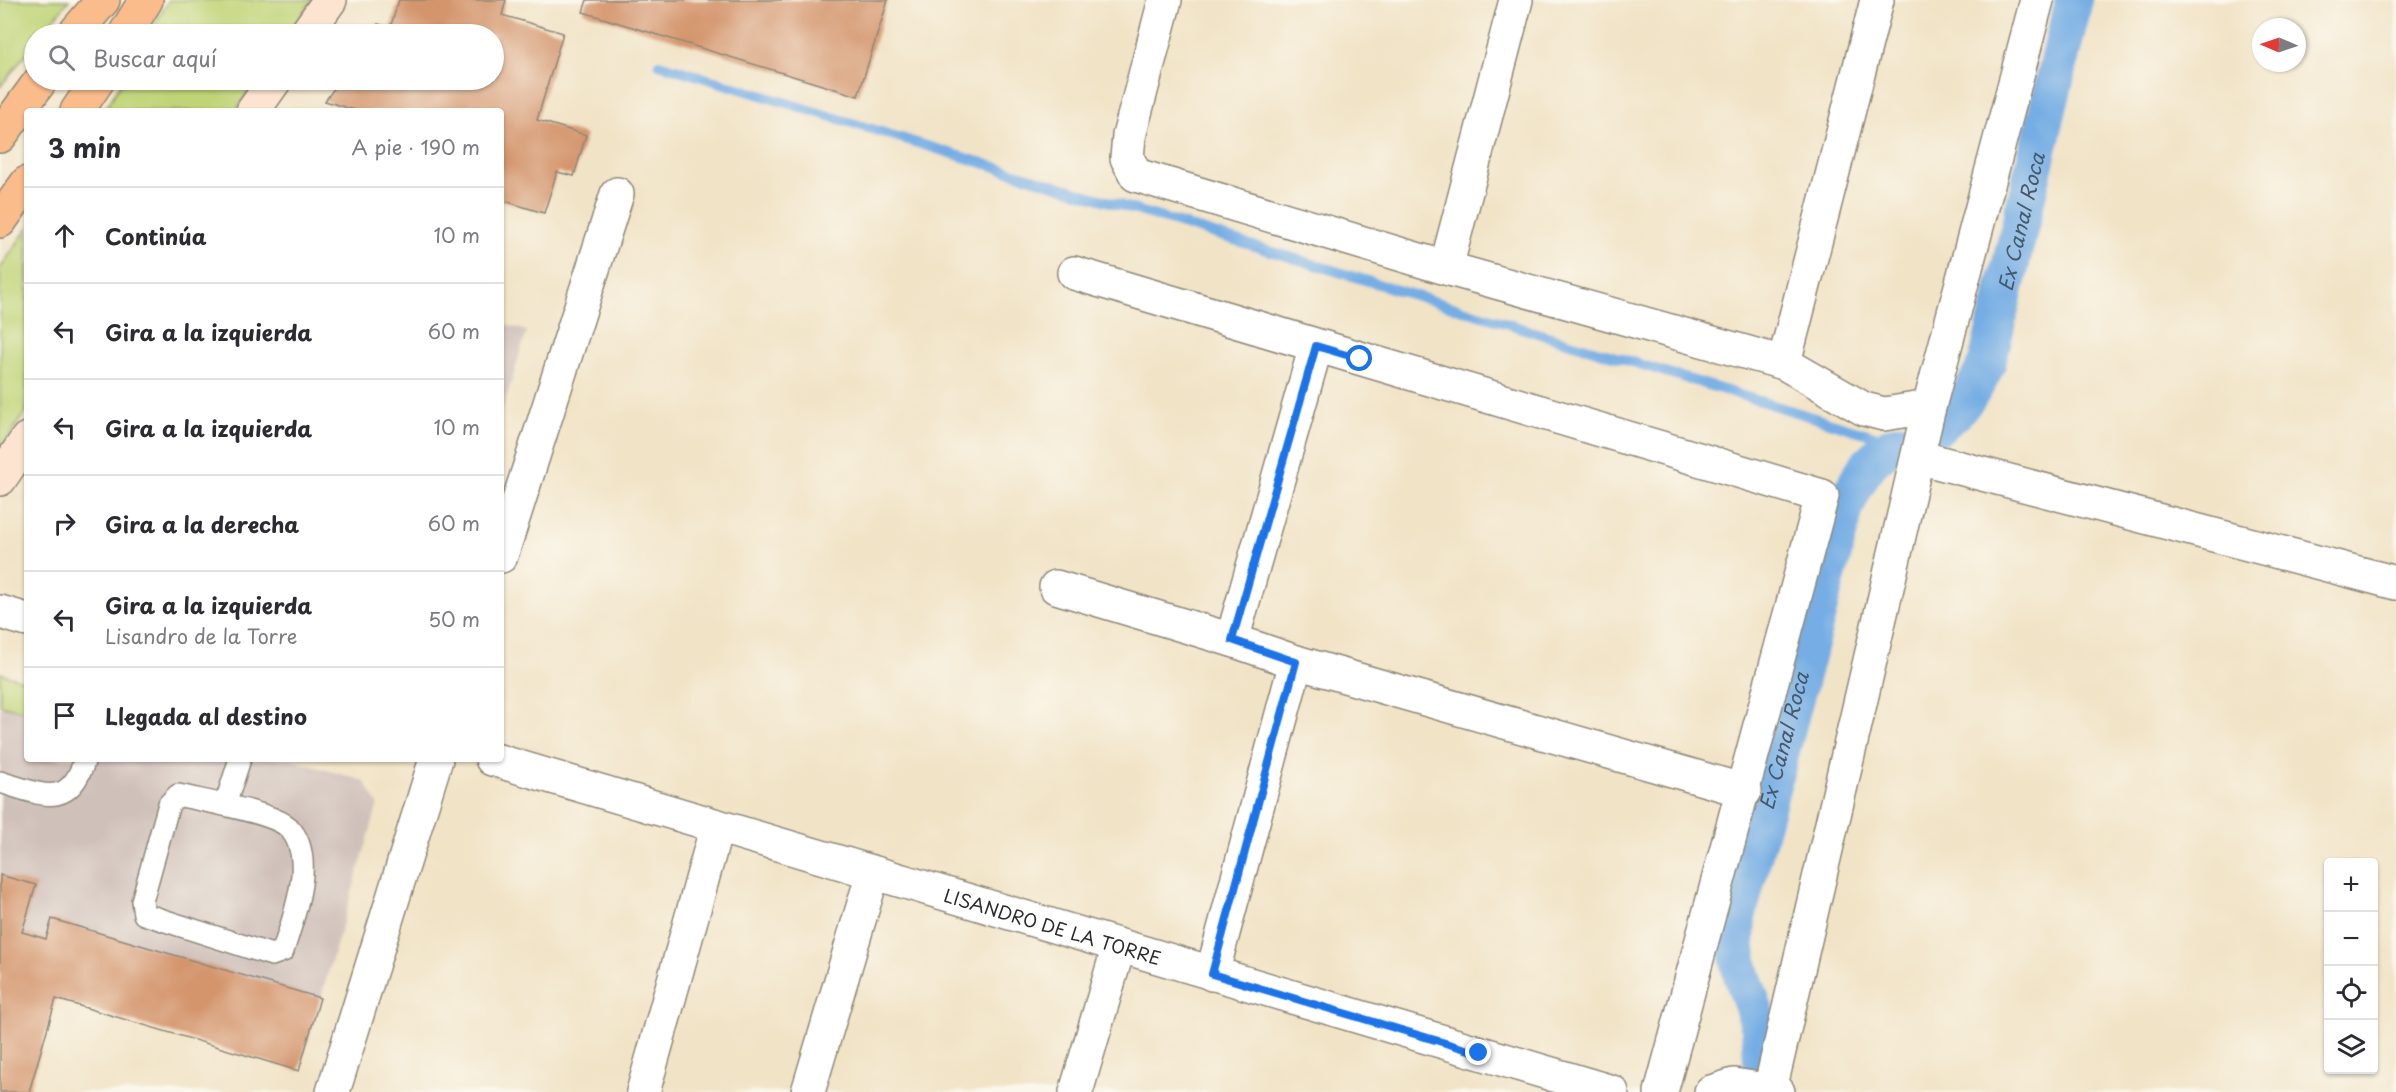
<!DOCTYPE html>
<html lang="es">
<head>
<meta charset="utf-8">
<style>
	body { margin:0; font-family:"Playpen Sans",sans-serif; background:#f7f7f7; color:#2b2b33 }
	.controls { position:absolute; right:18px; bottom:18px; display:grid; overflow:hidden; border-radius:6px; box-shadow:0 2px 4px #0004 }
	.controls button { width:54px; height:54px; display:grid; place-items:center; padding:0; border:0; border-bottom:2px solid #e1e1e2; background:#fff; color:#2b2b33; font:30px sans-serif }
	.compass { position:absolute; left:2252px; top:18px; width:54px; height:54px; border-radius:50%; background:#fff; box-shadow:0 2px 4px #0004; rotate:272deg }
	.stop { position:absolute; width:18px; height:18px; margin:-14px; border:4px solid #1a73e8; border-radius:50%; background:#fff }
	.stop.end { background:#1a73e8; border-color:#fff; box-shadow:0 2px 6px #0008 }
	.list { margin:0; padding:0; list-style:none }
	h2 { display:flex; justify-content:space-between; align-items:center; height:78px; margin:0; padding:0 24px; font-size:26px }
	h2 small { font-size:20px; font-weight:400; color:#7c7c81 }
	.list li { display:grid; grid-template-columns:39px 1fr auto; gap:18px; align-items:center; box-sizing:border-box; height:96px; padding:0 24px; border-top:2px solid #e1e1e2 }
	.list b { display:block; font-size:22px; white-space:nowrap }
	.list p { margin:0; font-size:20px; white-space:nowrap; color:#7c7c81 }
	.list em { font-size:20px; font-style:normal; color:#7c7c81 }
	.icon { flex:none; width:33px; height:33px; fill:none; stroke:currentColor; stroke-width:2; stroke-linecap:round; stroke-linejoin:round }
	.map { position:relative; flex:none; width:2396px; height:1092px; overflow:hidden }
	.search { position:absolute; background:#fff; box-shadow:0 2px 4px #0004; left:24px; top:24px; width:480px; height:66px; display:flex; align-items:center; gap:15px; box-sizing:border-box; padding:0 21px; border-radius:33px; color:#7c7c81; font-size:22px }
	.panel { position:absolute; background:#fff; box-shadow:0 2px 4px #0004; left:24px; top:108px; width:480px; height:654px; border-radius:6px }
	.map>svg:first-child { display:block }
	.industrial { fill:#cfc0ba }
	.green { fill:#c0d477; stroke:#768051; stroke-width:1.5 }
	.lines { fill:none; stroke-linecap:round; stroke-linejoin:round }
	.stream { stroke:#74ade4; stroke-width:10 }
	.canal { stroke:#74ade4; stroke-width:38 }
	.building { fill:#d4956d }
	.lane-casing { stroke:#8e8778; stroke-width:24 }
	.street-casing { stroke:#8e8778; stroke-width:36 }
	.secondary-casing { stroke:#8e8778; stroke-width:36 }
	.highway-casing { stroke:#8e8778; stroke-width:36 }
	.lane { stroke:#fff; stroke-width:21 }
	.street { stroke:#fff; stroke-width:33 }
	.secondary { stroke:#fde4d1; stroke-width:33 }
	.highway { stroke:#fabc8b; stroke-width:33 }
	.route { stroke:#1a73e8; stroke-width:8 }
	.labels { text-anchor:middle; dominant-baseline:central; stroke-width:4.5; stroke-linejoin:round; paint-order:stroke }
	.street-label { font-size:18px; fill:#2b2b2b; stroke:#fbf7ec }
	.water-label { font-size:20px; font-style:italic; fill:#45586c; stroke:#fbf7ec }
</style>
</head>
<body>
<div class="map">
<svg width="2396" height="1092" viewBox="0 0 2396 1092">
	<rect width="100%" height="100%" fill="#fbf7ec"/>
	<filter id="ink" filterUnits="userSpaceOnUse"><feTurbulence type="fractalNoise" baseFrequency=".0167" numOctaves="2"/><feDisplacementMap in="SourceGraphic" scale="12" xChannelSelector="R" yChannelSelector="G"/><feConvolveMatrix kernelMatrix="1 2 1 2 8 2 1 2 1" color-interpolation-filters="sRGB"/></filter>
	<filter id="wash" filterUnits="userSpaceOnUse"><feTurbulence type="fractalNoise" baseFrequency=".008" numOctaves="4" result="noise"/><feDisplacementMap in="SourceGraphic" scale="24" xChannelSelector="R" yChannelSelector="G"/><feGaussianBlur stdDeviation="1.35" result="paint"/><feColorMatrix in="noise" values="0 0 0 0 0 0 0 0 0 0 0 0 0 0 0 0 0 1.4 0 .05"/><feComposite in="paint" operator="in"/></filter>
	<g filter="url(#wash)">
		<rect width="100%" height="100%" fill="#f1e3c6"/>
		<path class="industrial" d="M501 323 527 331 501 415Z
			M0 673 27 681V759H289L364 781 378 804 299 1071 0 982Z"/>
		<path class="green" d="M0 0H69L42 34H34V44L0 87Z
			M169 0H312L288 34H149Z
			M123 80H257L235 111H104Z
			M27 228V410L0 449V269Z
			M0 673 27 681V712L0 705Z"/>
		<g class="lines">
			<path class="stream" d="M659 64 1897 443"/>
			<g class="canal">
				<path id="s1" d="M1938 426C1962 408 1975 390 1987 363L2074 0"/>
				<path id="s2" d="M1762 1061 1760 1027 1741 972 1736 944 1737 917 1845 508C1857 480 1869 454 1899 443"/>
			</g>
		</g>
		<g id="blocks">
			<path class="building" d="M399 0H506L502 15 563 33 537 120 586 135 574 176 557 172 544 213 501 200V111H358L325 101 340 80H494V34H371L378 24 390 28Z
				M587 0H888L858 96 583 12Z
				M0 875 36 885 22 932 46 939 52 919 320 998 299 1071 56 999 29 1092H0Z"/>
		</g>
	</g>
	<g filter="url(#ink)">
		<use href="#blocks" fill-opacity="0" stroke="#8e8778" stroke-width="1.5"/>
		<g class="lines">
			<g class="lane-casing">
				<path id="lane" d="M0 782C41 794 69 811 85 759
					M178 795C202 801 272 812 288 827 318 856 293 918 283 951L272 955 144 914 142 901 169 804Z
					M225 805 240 759"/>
			</g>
			<g class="street-casing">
				<g id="street">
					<path d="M1165 0 1129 136 1127 158 1136 175 1446 268 1784 363 1864 409 1884 414 1929 407"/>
					<path d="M1446 268 1516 0"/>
					<path d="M1074 273 1822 496 1661 1092"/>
					<path d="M1784 363 1877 0"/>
					<path d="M1918 457 2396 583"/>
					<path d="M501 556 617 194"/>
					<path d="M1056 587 1232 640 1296 662 1745 791"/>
					<path d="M0 612 27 620"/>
					<path d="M1232 640 1316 346"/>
					<path id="s3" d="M492 759 1612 1092"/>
					<path d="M1212 974 1296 662"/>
					<path d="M1770 1090 1929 407 2037 0"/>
					<path d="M333 1092 436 759"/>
					<path d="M643 1092 717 826"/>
					<path d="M808 1092 873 873"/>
					<path d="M1076 1092 1119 946"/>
					<path d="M1711 1092 1734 1085 1778 1092"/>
				</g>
			</g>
			<g class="secondary-casing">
				<path id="secondary" d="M306 34 330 0
					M253 111 275 80
					M0 479 27 439"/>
			</g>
			<g class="highway-casing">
				<path id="highway" d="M74 34 103 0
					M125 34 146 0
					M77 111 98 80
					M0 136 41 80
					M0 221 27 183"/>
			</g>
			<use href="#lane" class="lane"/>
			<use href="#street" class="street"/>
			<use href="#secondary" class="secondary"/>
			<use href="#highway" class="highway"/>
		</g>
	</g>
	<g class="lines" filter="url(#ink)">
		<path class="route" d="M1360 359 1316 346 1232 640 1296 662 1212 974 1479 1053"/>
	</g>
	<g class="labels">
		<g class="street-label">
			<text stroke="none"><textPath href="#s3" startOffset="585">LISANDRO DE LA TORRE</textPath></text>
		</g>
		<g class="water-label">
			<text stroke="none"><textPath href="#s1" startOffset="226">Ex Canal Roca</textPath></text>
			<text stroke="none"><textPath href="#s2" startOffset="330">Ex Canal Roca</textPath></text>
		</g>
	</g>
</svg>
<div class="controls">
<button>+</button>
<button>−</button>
<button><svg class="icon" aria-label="locate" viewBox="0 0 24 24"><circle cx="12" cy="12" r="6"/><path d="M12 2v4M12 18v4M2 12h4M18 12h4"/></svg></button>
<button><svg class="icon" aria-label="layers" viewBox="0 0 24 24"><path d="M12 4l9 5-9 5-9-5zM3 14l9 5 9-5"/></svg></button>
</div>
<svg class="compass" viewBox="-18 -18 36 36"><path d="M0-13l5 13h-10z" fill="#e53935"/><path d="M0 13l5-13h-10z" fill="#7c7c81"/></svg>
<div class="stop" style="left:1360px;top:359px"></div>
<div class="stop end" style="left:1479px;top:1053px"></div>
<div class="search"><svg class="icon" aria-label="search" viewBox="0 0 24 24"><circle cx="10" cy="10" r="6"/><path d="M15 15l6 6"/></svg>Buscar aquí</div>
<section class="panel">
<h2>3 min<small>A pie · 190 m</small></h2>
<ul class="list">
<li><svg class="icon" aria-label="ahead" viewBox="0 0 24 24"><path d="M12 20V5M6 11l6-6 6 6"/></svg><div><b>Continúa</b></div><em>10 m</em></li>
<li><svg class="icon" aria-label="left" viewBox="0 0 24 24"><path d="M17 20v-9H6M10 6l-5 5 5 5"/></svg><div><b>Gira a la izquierda</b></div><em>60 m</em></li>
<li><svg class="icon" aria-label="left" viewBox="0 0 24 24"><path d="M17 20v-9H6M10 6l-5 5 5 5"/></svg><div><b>Gira a la izquierda</b></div><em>10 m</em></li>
<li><svg class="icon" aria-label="right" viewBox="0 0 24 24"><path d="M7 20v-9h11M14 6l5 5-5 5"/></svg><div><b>Gira a la derecha</b></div><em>60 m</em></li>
<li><svg class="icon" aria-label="left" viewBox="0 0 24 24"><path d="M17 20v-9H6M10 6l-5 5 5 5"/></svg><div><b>Gira a la izquierda</b><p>Lisandro de la Torre</p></div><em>50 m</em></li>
<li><svg class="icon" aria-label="arrive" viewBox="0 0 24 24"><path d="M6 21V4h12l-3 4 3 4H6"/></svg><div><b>Llegada al destino</b></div></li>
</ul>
</section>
</div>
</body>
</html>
